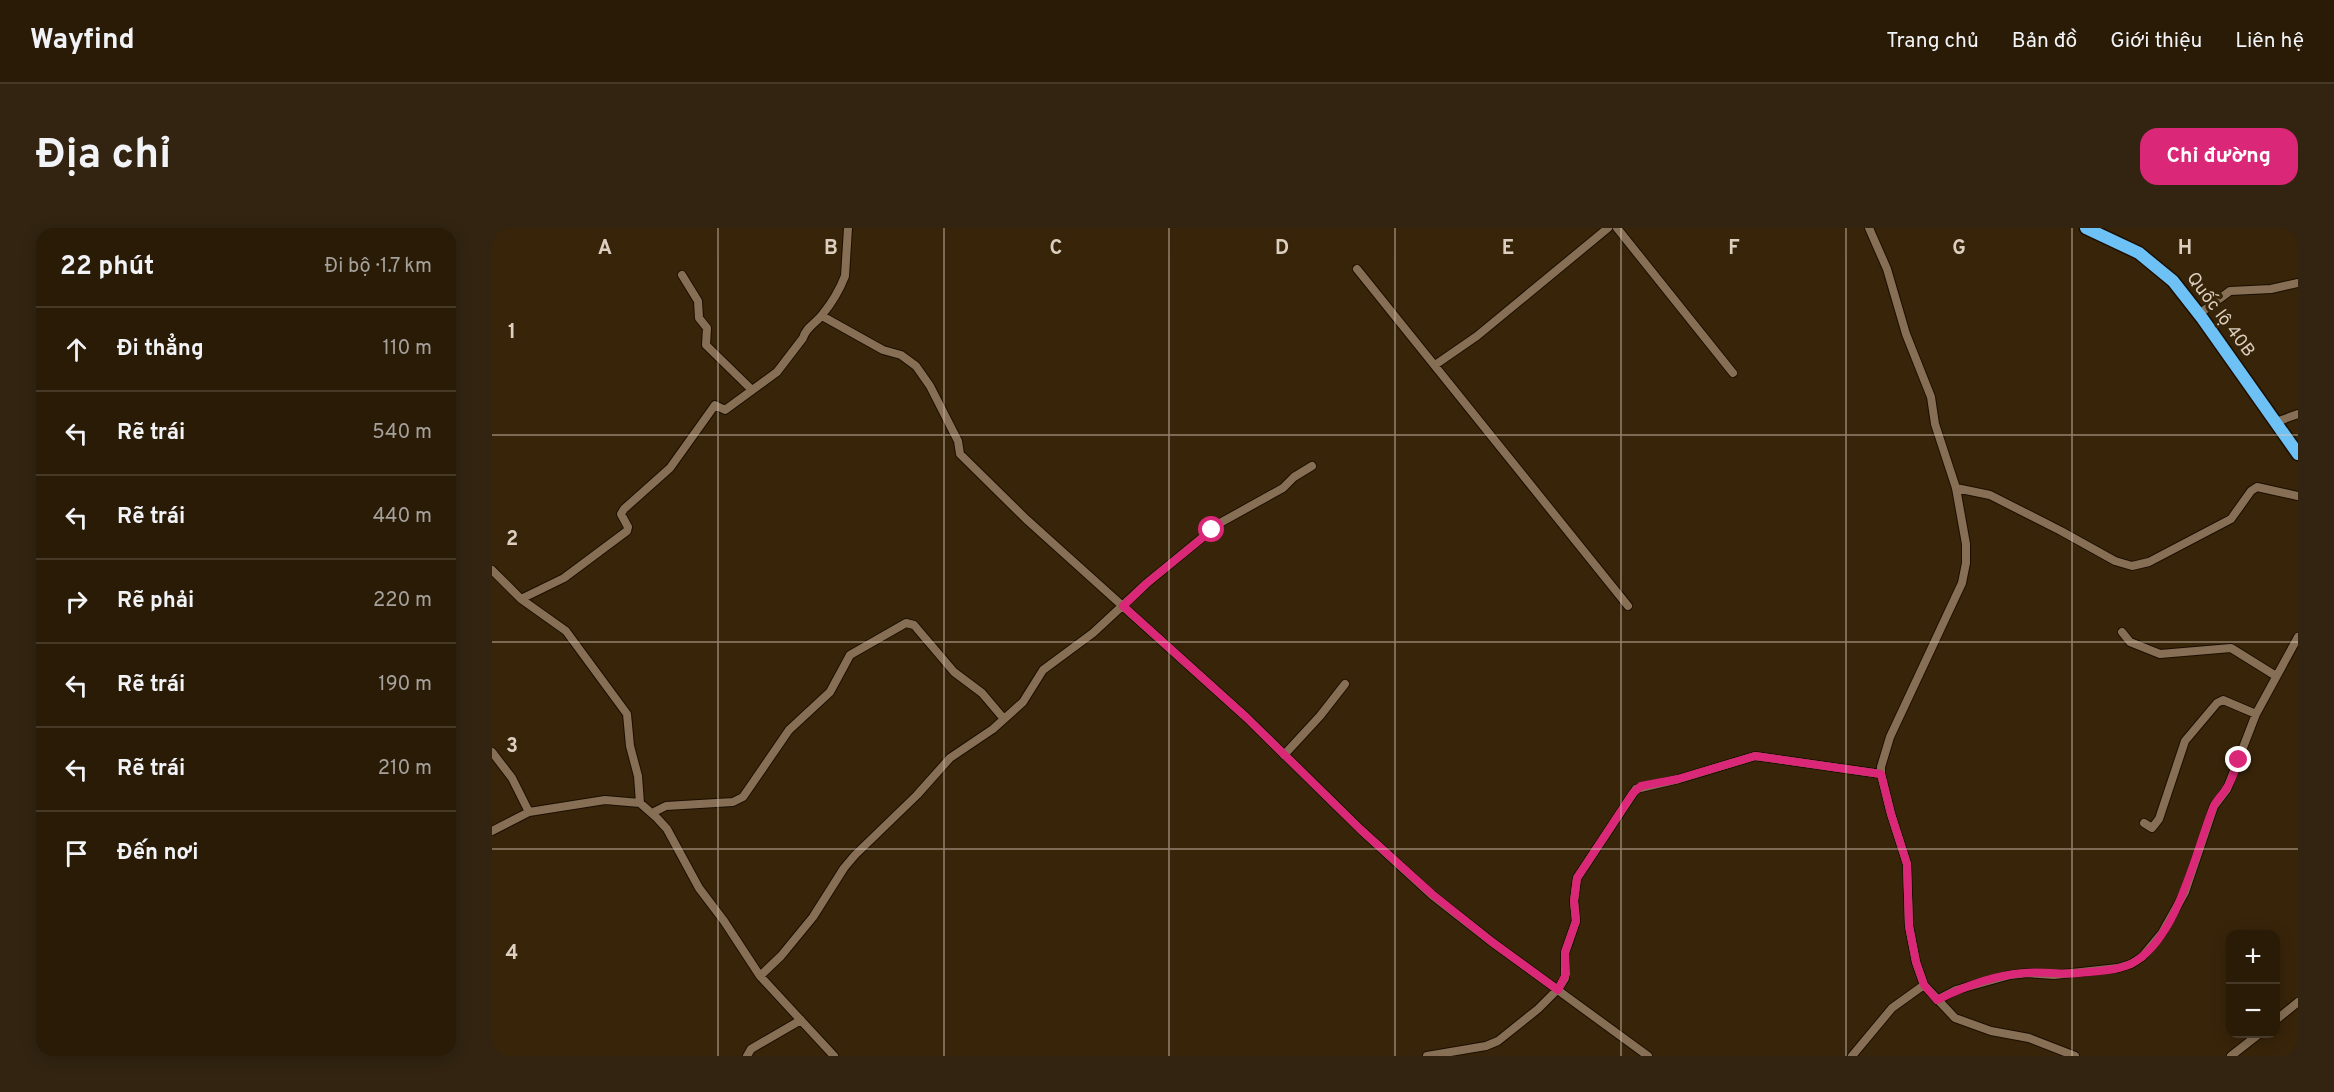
<!DOCTYPE html>
<html lang="vi">
<head>
<meta charset="utf-8">
<style>
	body { margin:0; font-family:Overpass,sans-serif; background:#322411; color:#f1f3f6 }
	.controls { position:absolute; right:18px; bottom:18px; display:grid; overflow:hidden; border-radius:12px; box-shadow:0 3px 15px #0003 }
	.controls button { width:54px; height:54px; display:grid; place-items:center; padding:0; border:0; border-bottom:2px solid #463928; background:#2a1b07; color:#f1f3f6; font:30px sans-serif }
	.stop { position:absolute; width:18px; height:18px; margin:-14px; border:4px solid #db2777; border-radius:50%; background:#fff }
	.stop.end { background:#db2777; border-color:#fff; box-shadow:0 2px 6px #0008 }
	.list { margin:0; padding:0; list-style:none }
	h2 { display:flex; justify-content:space-between; align-items:center; height:78px; margin:0; padding:0 24px; font-size:26px }
	h2 small { font-size:20px; font-weight:400; color:#a5a19b }
	.list li { display:grid; grid-template-columns:39px 1fr auto; gap:18px; align-items:center; box-sizing:border-box; height:84px; padding:0 24px; border-top:2px solid #463928 }
	.list b { display:block; font-size:22px; white-space:nowrap }
	.list em { font-size:20px; font-style:normal; color:#a5a19b }
	.icon { flex:none; width:33px; height:33px; fill:none; stroke:currentColor; stroke-width:2; stroke-linecap:round; stroke-linejoin:round }
	.map { position:relative; flex:none; width:1806px; height:828px; overflow:hidden; border-radius:18px }
	header { display:flex; align-items:center; gap:36px; box-sizing:border-box; height:84px; padding:0 30px; background:#2a1b07; border-bottom:2px solid #463928 }
	header strong { font-size:28px }
	nav { display:flex; gap:33px; margin-inline-start:auto; font-size:21px }
	.intro { display:flex; align-items:center; justify-content:space-between; box-sizing:border-box; height:144px; padding:0 36px }
	h1 { margin:0; font-size:42px }
	.button { padding:15px 27px; border-radius:18px; background:#db2777; color:#fff; font-size:21px; font-weight:700 }
	main { display:flex; gap:36px; padding:0 36px }
	aside { flex:1; background:#2a1b07; border-radius:18px; box-shadow:0 3px 15px #0003 }
	.map>svg:first-child { display:block }
	.lines { fill:none; stroke-linecap:round; stroke-linejoin:round }
	.minor-casing { stroke:#1c0e00; stroke-width:10 }
	.highway-casing { stroke:#1c0e00; stroke-width:15 }
	.minor { stroke:#866f54; stroke-width:8 }
	.highway { stroke:#6dc1f5; stroke-width:12 }
	.route { stroke:#db2777; stroke-width:8 }
	.grid { fill:none; stroke:#dccfc0; stroke-width:1.5; stroke-opacity:0.55 }
	.labels { text-anchor:middle; dominant-baseline:central; stroke-width:6; stroke-linejoin:round; paint-order:stroke }
	.street-label { font-size:18px; fill:#dccfc0; stroke:#382409 }
	.grid-label { font-size:20px; text-anchor:middle; font-weight:bold; fill:#dccfc0; stroke:#382409; stroke-width:6; stroke-linejoin:round; paint-order:stroke }
</style>
</head>
<body>
<header>
<strong>Wayfind</strong>
<nav><a>Trang chủ</a><a>Bản đồ</a><a>Giới thiệu</a><a>Liên hệ</a></nav>
</header>
<div class="intro"><h1>Địa chỉ</h1><a class="button">Chỉ đường</a></div>
<main>
<aside>
<h2>22 phút<small>Đi bộ · 1.7 km</small></h2>
<ul class="list">
<li><svg class="icon" aria-label="ahead" viewBox="0 0 24 24"><path d="M12 20V5M6 11l6-6 6 6"/></svg><div><b>Đi thẳng</b></div><em>110 m</em></li>
<li><svg class="icon" aria-label="left" viewBox="0 0 24 24"><path d="M17 20v-9H6M10 6l-5 5 5 5"/></svg><div><b>Rẽ trái</b></div><em>540 m</em></li>
<li><svg class="icon" aria-label="left" viewBox="0 0 24 24"><path d="M17 20v-9H6M10 6l-5 5 5 5"/></svg><div><b>Rẽ trái</b></div><em>440 m</em></li>
<li><svg class="icon" aria-label="right" viewBox="0 0 24 24"><path d="M7 20v-9h11M14 6l5 5-5 5"/></svg><div><b>Rẽ phải</b></div><em>220 m</em></li>
<li><svg class="icon" aria-label="left" viewBox="0 0 24 24"><path d="M17 20v-9H6M10 6l-5 5 5 5"/></svg><div><b>Rẽ trái</b></div><em>190 m</em></li>
<li><svg class="icon" aria-label="left" viewBox="0 0 24 24"><path d="M17 20v-9H6M10 6l-5 5 5 5"/></svg><div><b>Rẽ trái</b></div><em>210 m</em></li>
<li><svg class="icon" aria-label="arrive" viewBox="0 0 24 24"><path d="M6 21V4h12l-3 4 3 4H6"/></svg><div><b>Đến nơi</b></div></li>
</ul>
</aside>
<div class="map">
<svg width="1806" height="828" viewBox="0 0 1806 828">
	<rect width="100%" height="100%" fill="#382409"/>
	<g class="lines">
		<g class="minor-casing">
			<path id="minor" d="M1125 0 1241 145
				M1377 0 1395 41 1414 106 1439 169 1443 196 1464 260 1474 316V335L1470 355 1398 509 1389 539V546L1399 586 1415 636 1417 698 1424 734 1432 757 1463 790 1499 803 1537 810 1583 828
				M865 41 1136 378
				M190 47 206 73 207 90 215 100 214 117 260 162
				M1707 86 1738 63 1779 61 1806 55
				M330 88 391 122 409 127 424 138 438 158 466 213 468 226 534 291 755 490 868 601 940 667 1000 714 1156 828
				M943 137 985 108 1116 0
				M1784 194 1806 186
				M1464 260 1498 267 1569 303 1623 333 1640 338 1657 334 1739 291 1759 263 1765 259 1806 268
				M0 342 29 371
				M1630 404 1638 414 1668 426 1739 420 1784 448
				M0 524 20 550 37 584
				M792 527 828 488 853 456
				M148 575 146 548 138 518 135 486 74 403 29 371 72 350 135 303 136 299 129 286 132 281 178 240 223 177 233 182 285 144 311 110C314 99 324 95 330 87 339 76 348 61 353 48L356 0
				M160 585 174 578 241 574 251 569 297 502 338 464 358 427 414 395 422 397 462 444 490 465 512 491
				M1652 595 1660 600 1667 591 1693 513 1725 475 1731 472 1764 486
				M0 603 37 584 113 572 148 575 165 590 175 601 207 660 232 693 268 748 342 828
				M268 748 289 728 321 689 352 640 363 627 425 567 458 530 501 501 531 474 551 442 601 405 655 355 728 295 791 260 802 249 820 238
				M1445 772 1464 762 1518 747 1535 745 1562 747 1626 740 1639 736 1650 729 1670 705 1693 664 1722 578 1735 561 1764 486 1806 409
				M1784 792 1806 774
				M255 828 259 821 309 792
				M935 828 994 818 1006 813 1046 781 1066 761 1073 750V725L1084 693 1082 673 1085 650 1144 561 1187 551 1263 528 1389 546
				M1360 828 1400 780 1432 757
				M1739 828 1767 806"/>
		</g>
		<g class="highway-casing">
			<path id="highway" d="M1594 0 1647 25 1681 53 1710 90 1806 226"/>
		</g>
		<use href="#minor" class="minor"/>
		<use href="#highway" class="highway"/>
	</g>
	<g class="lines">
		<path class="route" d="M720 302 655 355 631 378 755 490 868 601 940 666 1000 714 1066 762 1074 746 1073 724 1084 693 1082 673 1085 650 1141 565 1149 558 1186 551 1263 528 1389 546 1399 586 1415 636 1417 698 1424 734 1432 757 1445 772C1471 759 1503 747 1532 745 1550 743 1568 747 1587 745 1605 743 1629 743 1644 733 1687 705 1703 625 1721 580 1724 572 1730 568 1734 561 1740 553 1743 541 1747 532"/>
	</g>
	<path class="grid" d="M226 0V828M452 0V828M677 0V828M903 0V828M1129 0V828M1354 0V828M1580 0V828M0 207H1806M0 414H1806M0 621H1806"/>
	<g class="labels">
		<g class="street-label">
			<text transform="translate(1728 87) rotate(53)">Quốc lộ 40B</text>
		</g>
	</g>
	<g class="grid-label">
		<text x="113" y="26">A</text>
		<text x="339" y="26">B</text>
		<text x="564" y="26">C</text>
		<text x="790" y="26">D</text>
		<text x="1016" y="26">E</text>
		<text x="1242" y="26">F</text>
		<text x="1467" y="26">G</text>
		<text x="1693" y="26">H</text>
		<text x="20" y="110">1</text>
		<text x="20" y="317">2</text>
		<text x="20" y="524">3</text>
		<text x="20" y="731">4</text>
	</g>
</svg>
<div class="controls">
<button>+</button>
<button>−</button>
</div>
<div class="stop" style="left:720px;top:302px"></div>
<div class="stop end" style="left:1747px;top:532px"></div>
</div>
</main>
</body>
</html>
